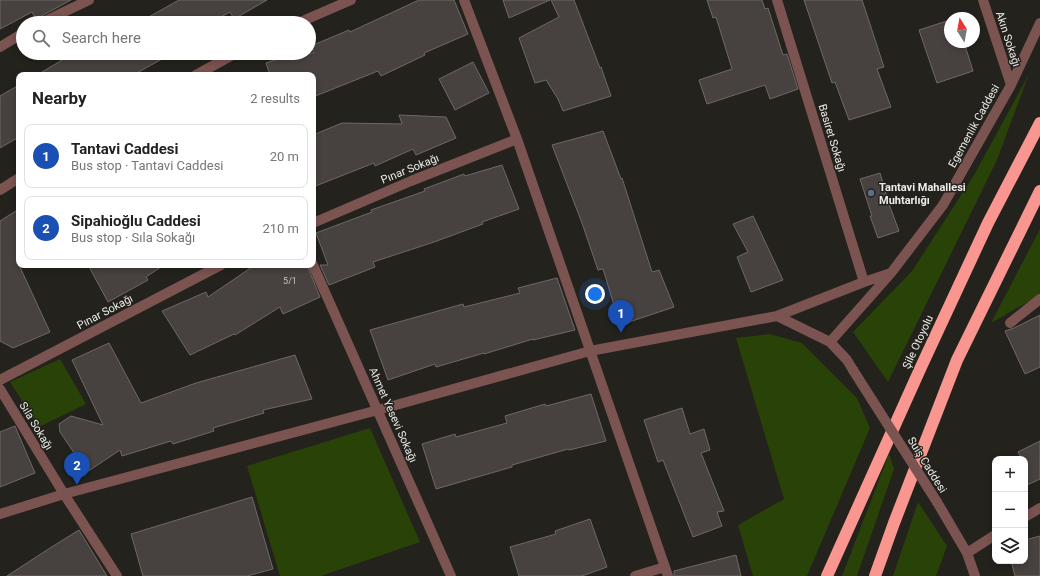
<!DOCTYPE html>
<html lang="en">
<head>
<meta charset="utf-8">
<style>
	body { margin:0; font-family:Roboto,sans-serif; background:#f2f2f2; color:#222 }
	.controls { position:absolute; right:12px; bottom:12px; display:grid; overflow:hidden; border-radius:8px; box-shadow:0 2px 6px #0003 }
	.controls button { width:36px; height:36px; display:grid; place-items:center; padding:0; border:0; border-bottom:1px solid #e0e0e0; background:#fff; color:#222; font:20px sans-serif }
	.compass { position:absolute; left:944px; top:12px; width:36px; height:36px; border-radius:50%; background:#fff; box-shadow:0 2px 6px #0003; rotate:349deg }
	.you { position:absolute; left:595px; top:294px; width:14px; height:14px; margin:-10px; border:3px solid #fff; border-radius:50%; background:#1a73e8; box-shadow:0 0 0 6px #1a73e833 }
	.badge { display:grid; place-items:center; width:26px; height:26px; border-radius:50%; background:#2c744c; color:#fff; font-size:13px; font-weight:700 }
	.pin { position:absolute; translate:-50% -33px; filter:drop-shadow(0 1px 2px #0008) }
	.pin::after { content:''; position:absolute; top:21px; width:14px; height:12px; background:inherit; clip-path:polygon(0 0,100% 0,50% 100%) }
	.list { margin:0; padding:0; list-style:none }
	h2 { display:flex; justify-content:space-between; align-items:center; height:52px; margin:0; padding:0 16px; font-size:17px }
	h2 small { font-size:13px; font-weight:400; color:#767676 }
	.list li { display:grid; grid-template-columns:26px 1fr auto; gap:12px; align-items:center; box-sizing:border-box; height:64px; margin:0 8px 8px; padding:0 8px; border:1px solid #e0e0e0; border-radius:8px }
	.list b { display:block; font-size:15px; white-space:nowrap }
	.list p { margin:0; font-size:13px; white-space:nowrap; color:#767676 }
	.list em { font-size:13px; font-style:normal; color:#767676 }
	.icon { flex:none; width:22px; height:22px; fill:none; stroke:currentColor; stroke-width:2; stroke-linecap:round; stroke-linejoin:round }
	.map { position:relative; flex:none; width:1040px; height:576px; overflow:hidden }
	.search { position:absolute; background:#fff; box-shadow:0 2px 6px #0003; left:16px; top:16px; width:300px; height:44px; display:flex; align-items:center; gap:10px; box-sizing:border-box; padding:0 14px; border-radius:22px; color:#767676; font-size:15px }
	.panel { position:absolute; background:#fff; box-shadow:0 2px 6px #0003; left:16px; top:72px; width:300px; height:196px; border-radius:8px }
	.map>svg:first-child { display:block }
	.green { fill:#284207 }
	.building { fill:#47413f; stroke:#6f6966 }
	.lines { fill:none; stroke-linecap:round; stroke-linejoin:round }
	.minor { stroke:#7b5350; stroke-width:10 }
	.highway { stroke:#f8968f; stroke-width:12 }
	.minor-bridge { stroke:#7b5350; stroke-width:10 }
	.service-dot { fill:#5c6f8a; stroke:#23221d; stroke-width:1.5 }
	.labels { text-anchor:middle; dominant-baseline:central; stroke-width:3; stroke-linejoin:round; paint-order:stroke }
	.number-label { font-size:9px; fill:#c4c1be }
	.street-label { font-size:11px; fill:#edece9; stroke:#23221d }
	.poi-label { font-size:11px; font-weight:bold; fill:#edece9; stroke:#23221d; text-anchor:start }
</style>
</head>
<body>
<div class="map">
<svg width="1040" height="576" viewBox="0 0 1040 576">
	<rect width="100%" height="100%" fill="#23221d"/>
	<path class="green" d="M1029 74 997 160 888 382 853 332 912 271 974 175Z
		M1040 229V295L991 323Z
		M770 334 802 343 857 398 870 428 807 576H753L738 525 784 499 736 338Z
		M60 359 86 404 39 427 10 382Z
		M370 428 420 542 321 576H280L247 466Z
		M889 454 894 469 857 576H842Z
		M918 502 947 546 936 576H893Z"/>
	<path class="building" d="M0 0H71L36 19 32 12 0 29Z
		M179 0H267L234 19 230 12 210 23H138Z
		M419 0H454L468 34 424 53 425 55 381 76 378 71 313 97V75H270L266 63 294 53H314L311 46 349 30 350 32Z
		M503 0H550L509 18Z
		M551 0H574L600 68 601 67 611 96 563 111 558 99 546 80 535 83 519 38 559 17Z
		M707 0H762L765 9 768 8 783 55 787 54 798 89 770 99 765 85 707 104 699 80 732 69 716 17 713 18Z
		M804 0H862L884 67 877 69 891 107 849 120 835 82 832 83Z
		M950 20V42H964L973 71 937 83 919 30Z
		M74 53H173L133 75H37Z
		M473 62 489 93 455 110 439 79Z
		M19 85V137L0 148V96Z
		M399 115 446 117 456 138 416 155 413 149 375 166 374 163 313 187V135L342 123 402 124Z
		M603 131 621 179 622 178 652 272 659 270 674 307 620 325 603 269 598 270 582 223 552 145Z
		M502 165 519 209 482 222 483 224 434 242 373 262 375 267 329 285 320 265H328L316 233 372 212 371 210 425 191 424 189 464 174 465 176Z
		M880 173 889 204 899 231 878 238 870 216H872L860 179Z
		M19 209V265L50 332 13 348 0 341V221Z
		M753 216 783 280 751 292 737 257 748 252 733 224Z
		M88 265H164L146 277 148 280 108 302Z
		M255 265H307L320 297 283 314 280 307 235 335 234 334 190 355 162 311 206 292 208 297Z
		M557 278 575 330 533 340V339L484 354V353L436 367 435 364 388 380 370 330 463 304 464 307 520 293 518 288Z
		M1040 315V367L1025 374 1005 331 1014 328Z
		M109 343 141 403 196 383 295 355 312 399 263 410 264 413 213 428 214 431 173 444 171 441 122 456 120 450 87 472 60 432 59 424 71 416 103 425 72 360Z
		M591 394 606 441 569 450 568 449 512 465V467L436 489 422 444 455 434 456 437 507 423 505 416 545 404 546 406Z
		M682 408 690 434 704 429 710 450 701 453 724 511 717 512 722 526 693 537 663 460 658 462 644 420Z
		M15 426 35 473 0 487V432Z
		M1040 441V479L1025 486V459H1022L1018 452Z
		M252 497 273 569 247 576H143L131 534Z
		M590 519 607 567 582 576H519L510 547 556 534 555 531Z
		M79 530 107 576H7L50 548Z
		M1040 536V576H1015L1011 561H1025V540Z
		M736 555 741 576H674V571Z"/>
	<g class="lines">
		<path class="minor" d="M464 0 517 139 668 576
			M777 0 864 282
			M983 0 1011 85
			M41 23 89 0
			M298 23 351 0
			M0 47 23 33
			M196 75 236 53
			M0 190 19 178
			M313 223 411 181 517 139
			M313 265 451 576
			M777 316 830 342 847 360 853 370
			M1010 323 1040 299
			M830 342 891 273 943 205 1011 85 1040 23
			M0 380 221 265
			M0 389 64 494 117 576
			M937 502 967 553 975 576
			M0 514 64 494 378 410 590 351 777 316 864 282 891 273
			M1025 517 1040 508
			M967 553 995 535
			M635 576 665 567"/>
		<path class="highway" d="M827 576 921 367 988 223 1040 123
			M875 576 894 523 957 360 1040 191"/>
		<path class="minor-bridge" d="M853 370 937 502"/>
	</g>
	<circle class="service-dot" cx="871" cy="193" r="4"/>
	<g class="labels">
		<g class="number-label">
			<text x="290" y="281">5/1</text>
		</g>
		<g class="street-label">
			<text transform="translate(1008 39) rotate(72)">Akın Sokağı</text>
			<text transform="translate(974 126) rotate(-61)">Egemenlik Caddesi</text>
			<text transform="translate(832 138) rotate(73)">Basiret Sokağı</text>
			<text transform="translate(410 169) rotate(-22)">Pınar Sokağı</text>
			<text transform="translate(105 312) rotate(-28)">Pınar Sokağı</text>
			<text transform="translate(918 342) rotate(-65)">Şile Otoyolu</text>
			<text transform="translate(393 415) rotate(66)">Ahmet Yesevi Sokağı</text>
			<text transform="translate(36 426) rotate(59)">Sıla Sokağı</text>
			<text transform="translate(927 465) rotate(58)">Suiş Caddesi</text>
		</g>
		<g class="poi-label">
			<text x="879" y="187">Tantavi Mahallesi<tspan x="879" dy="13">Muhtarlığı</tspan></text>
		</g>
	</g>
</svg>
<div class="controls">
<button>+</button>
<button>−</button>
<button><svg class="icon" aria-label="layers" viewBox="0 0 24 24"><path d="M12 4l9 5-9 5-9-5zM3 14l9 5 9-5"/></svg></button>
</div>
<svg class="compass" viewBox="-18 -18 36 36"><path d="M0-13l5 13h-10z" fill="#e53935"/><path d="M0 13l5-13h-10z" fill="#767676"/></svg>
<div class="you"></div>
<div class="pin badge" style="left:621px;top:333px;background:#1a4fb4">1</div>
<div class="pin badge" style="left:77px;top:485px;background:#1a4fb4">2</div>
<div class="search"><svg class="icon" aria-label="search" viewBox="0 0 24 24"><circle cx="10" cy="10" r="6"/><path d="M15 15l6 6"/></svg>Search here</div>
<section class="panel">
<h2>Nearby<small>2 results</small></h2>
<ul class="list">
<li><span class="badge" style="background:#1a4fb4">1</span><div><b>Tantavi Caddesi</b><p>Bus stop · Tantavi Caddesi</p></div><em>20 m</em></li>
<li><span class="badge" style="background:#1a4fb4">2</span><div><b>Sipahioğlu Caddesi</b><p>Bus stop · Sıla Sokağı</p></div><em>210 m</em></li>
</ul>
</section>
</div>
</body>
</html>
